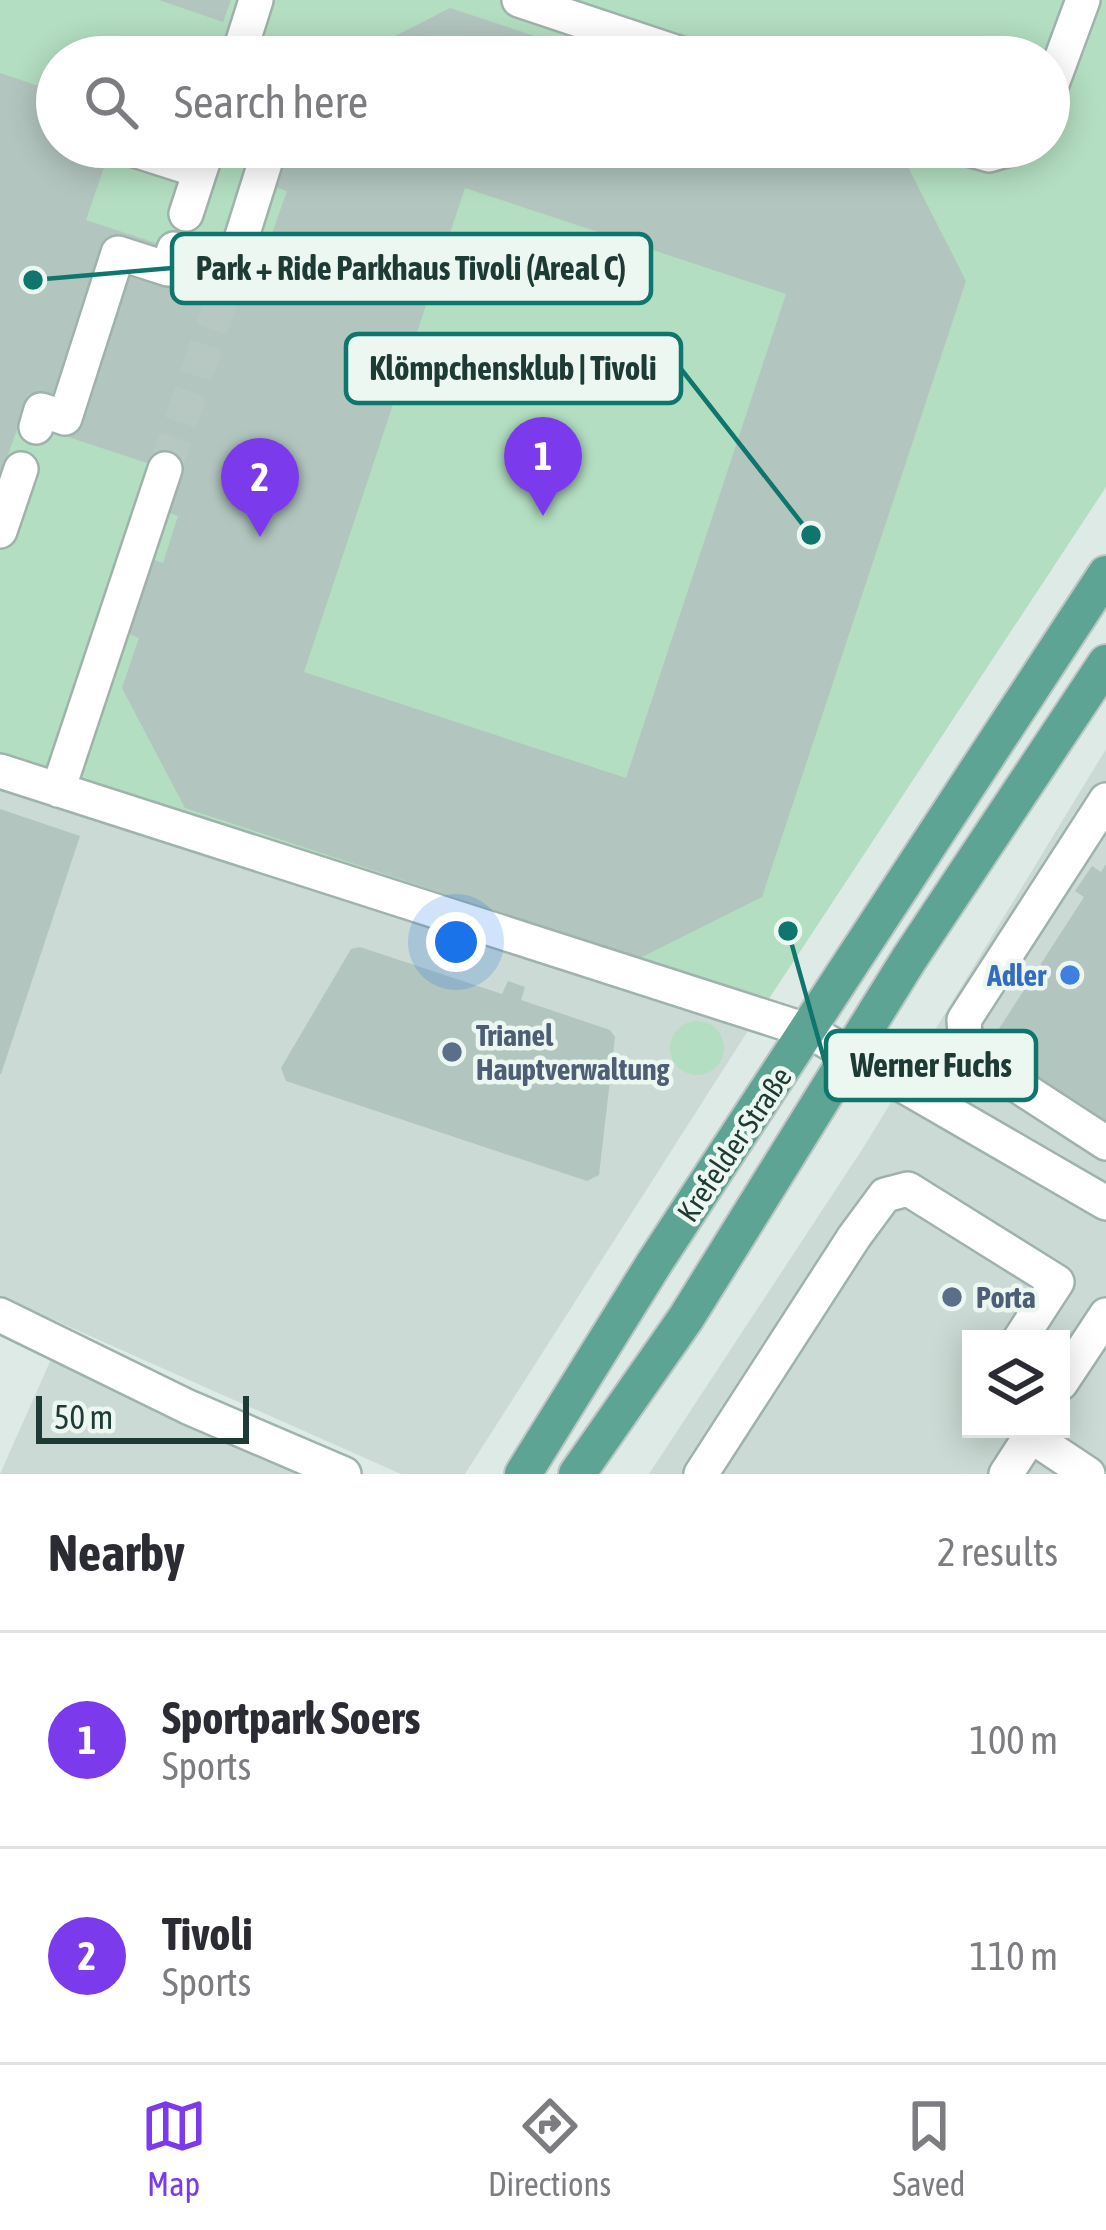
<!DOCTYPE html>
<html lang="en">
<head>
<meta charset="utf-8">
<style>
	body { margin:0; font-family:"Asap Condensed",sans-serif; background:#f7f7f7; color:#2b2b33 }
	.controls { position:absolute; right:36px; bottom:36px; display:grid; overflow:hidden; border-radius:0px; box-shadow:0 6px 30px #0003 }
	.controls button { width:108px; height:108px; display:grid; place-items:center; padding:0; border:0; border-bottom:3px solid #e1e1e2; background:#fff; color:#2b2b33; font:60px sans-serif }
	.scale { position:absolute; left:36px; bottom:30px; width:213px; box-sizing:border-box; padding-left:12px; border:6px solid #1d3a34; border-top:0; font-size:33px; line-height:42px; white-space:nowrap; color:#1d3a34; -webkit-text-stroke:9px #edf7f2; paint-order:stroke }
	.you { position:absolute; left:456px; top:942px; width:42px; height:42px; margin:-30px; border:9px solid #fff; border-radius:50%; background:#1a73e8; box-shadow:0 0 0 18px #1a73e833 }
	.badge { display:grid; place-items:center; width:78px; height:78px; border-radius:50%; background:#7c3aed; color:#fff; font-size:39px; font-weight:700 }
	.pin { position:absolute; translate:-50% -99px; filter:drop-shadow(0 3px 6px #0008) }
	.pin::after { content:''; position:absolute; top:63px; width:42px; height:36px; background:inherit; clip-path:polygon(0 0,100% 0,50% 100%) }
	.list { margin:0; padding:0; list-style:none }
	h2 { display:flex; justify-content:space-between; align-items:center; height:156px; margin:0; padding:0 48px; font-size:51px }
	h2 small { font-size:39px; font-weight:400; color:#7c7c81 }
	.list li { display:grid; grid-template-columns:78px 1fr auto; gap:36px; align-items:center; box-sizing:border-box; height:216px; padding:0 48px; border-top:3px solid #e1e1e2 }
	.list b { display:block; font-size:45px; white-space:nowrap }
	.list p { margin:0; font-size:39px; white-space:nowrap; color:#7c7c81 }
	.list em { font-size:39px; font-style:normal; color:#7c7c81 }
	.icon { flex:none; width:66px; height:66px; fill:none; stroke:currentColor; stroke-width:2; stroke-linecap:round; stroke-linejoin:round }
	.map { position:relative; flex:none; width:1106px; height:1474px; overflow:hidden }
	.search { position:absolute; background:#fff; box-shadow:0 6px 30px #0003; left:36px; right:36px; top:36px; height:132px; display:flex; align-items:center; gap:30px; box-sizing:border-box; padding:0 42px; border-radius:66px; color:#7c7c81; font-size:45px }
	.sheet { height:588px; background:#fff }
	nav { display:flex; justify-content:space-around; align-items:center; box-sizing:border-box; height:168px; border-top:3px solid #e1e1e2; background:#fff; font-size:33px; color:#7c7c81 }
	nav a { display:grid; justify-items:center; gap:6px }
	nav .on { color:#7c3aed }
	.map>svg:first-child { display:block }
	.built { fill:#cbdad4; fill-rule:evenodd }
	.green { fill:#b3dec1; fill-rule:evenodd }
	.building { fill:#b2c5be; fill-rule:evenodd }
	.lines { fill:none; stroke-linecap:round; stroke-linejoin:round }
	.minor-tunnel { stroke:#b7c7c2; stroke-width:33; stroke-dasharray:33 16; stroke-linecap:butt }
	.minor-casing { stroke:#a0b2ac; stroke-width:38 }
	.major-casing { stroke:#bbc4c2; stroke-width:40 }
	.minor { stroke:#fff; stroke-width:33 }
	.major { stroke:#5da495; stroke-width:36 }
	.shop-dot { fill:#3f7fe0; stroke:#edf7f2; stroke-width:4.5 }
	.service-dot { fill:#5c6f8a; stroke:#edf7f2; stroke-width:4.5 }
	.labels { text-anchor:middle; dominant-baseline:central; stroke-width:9; stroke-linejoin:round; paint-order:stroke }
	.shop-label { font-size:30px; font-weight:bold; fill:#366cbe; stroke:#edf7f2; text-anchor:end }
	.service-label { font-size:30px; font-weight:bold; fill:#4e5e75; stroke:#edf7f2; text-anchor:start }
	.street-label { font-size:30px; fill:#1d3a34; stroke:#edf7f2 }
	.leader { fill:none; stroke:#0f766e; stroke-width:4.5 }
	.callout-dot { fill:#0f766e; stroke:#edf7f2; stroke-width:4.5 }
	.callout { fill:#edf7f2; stroke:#0f766e; stroke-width:4.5 }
	.callout-label { font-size:33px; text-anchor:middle; font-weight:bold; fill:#1d3a34 }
</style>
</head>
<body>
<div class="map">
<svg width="1106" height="1474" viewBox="0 0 1106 1474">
	<rect width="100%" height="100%" fill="#ddeae5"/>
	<path class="built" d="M1106 749V1474H649L865 1145ZM971 1339H1061V1429H971Z
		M0 783 751 1026 465 1474H401L0 1296Z
		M53 1355 301 1474H0Z"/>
	<path class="green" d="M0 0H1106V487L751 1026 0 783ZM57 57H1049V147H57Z
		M670 1048a27 27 0 1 1 54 0a27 27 0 1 1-54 0Z"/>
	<path class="building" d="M159 0H231L223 22Z
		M450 8 595 56V57H354Z
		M0 73 57 92V147H111L86 220 244 272 257 234 270 239 287 191 273 186 286 147H868L904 159 966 281 762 897 640 958 185 808 122 688 139 638 124 632 149 558 163 563 178 516 164 511 177 473 20 421 0 477ZM465 188 786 294 626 778 304 672Z
		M0 809 80 836 1 1074H0Z
		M1106 864V1131L984 1052 1084 897 1075 891 1092 866 1101 872Z
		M360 947 502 994 508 981 525 987 521 1000 610 1030 615 1037 599 1175 587 1181 286 1081 281 1068 351 949Z"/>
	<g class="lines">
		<path class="minor-tunnel" d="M165 469 232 268"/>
		<g class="minor-casing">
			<path id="minor" d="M519 0 690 57
				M238 57 256 0
				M1049 92 1083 0
				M125 147 200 171 208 147
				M961 147 989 155 1017 147
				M186 214 200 171
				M232 268 270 147
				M36 427 41 410 65 418 118 253 168 269 174 249
				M0 531 21 469
				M0 771 809 1031 1106 1203
				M58 790 165 469
				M1106 800 964 1020 966 1052 1106 1143
				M0 1315 188 1407 344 1474
				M1061 1383 1106 1315
				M1031 1436 1088 1474
				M701 1474 854 1237 885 1195 908 1189 1057 1282 1020 1339
				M1006 1474 1035 1429"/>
		</g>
		<g class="major-casing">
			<path id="major" d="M523 1474 655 1262 1106 574
				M577 1474 686 1318 909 959 1106 663"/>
		</g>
		<use href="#minor" class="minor"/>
		<use href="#major" class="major"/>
	</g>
	<circle class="shop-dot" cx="1070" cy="975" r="12"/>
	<g class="service-dot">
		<circle cx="452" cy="1052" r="12"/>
		<circle cx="952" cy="1297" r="12"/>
	</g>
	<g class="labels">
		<g class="shop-label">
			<text x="1046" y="975">Adler</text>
		</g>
		<g class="service-label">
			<text x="476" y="1035">Trianel<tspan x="476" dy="34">Hauptverwaltung</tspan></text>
			<text x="976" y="1297">Porta</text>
		</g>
		<g class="street-label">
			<text transform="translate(734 1144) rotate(-56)">Krefelder Straße</text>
		</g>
	</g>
	<path class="leader" d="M33 280L172 268M811 535L681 369M788 931L826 1066"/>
	<g class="callout-dot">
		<circle cx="33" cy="280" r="12"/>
		<circle cx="811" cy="535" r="12"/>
		<circle cx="788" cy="931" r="12"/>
	</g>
	<g class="callout">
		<rect x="172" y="234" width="479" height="69" rx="12"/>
		<rect x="346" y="334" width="335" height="69" rx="12"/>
		<rect x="826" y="1031" width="210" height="69" rx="12"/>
	</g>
	<g class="callout-label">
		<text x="411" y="280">Park + Ride Parkhaus Tivoli (Areal C)</text>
		<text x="513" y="380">Klömpchensklub | Tivoli</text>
		<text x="931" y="1077">Werner Fuchs</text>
	</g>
</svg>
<div class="controls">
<button><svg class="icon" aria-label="layers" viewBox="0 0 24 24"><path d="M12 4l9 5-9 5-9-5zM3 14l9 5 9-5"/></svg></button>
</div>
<div class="scale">50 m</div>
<div class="you"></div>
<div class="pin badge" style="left:543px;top:516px">1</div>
<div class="pin badge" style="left:260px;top:537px">2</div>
<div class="search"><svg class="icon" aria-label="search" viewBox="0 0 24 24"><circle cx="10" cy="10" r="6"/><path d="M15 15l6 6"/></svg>Search here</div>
</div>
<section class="sheet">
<h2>Nearby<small>2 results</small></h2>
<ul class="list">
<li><span class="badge">1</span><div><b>Sportpark Soers</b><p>Sports</p></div><em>100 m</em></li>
<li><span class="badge">2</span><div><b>Tivoli</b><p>Sports</p></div><em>110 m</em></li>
</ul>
</section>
<nav>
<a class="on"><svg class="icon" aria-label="map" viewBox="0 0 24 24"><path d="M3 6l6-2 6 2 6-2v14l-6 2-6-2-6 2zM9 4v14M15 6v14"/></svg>Map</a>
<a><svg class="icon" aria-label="directions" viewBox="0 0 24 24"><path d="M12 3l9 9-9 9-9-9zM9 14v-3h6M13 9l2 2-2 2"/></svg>Directions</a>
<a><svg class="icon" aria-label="saved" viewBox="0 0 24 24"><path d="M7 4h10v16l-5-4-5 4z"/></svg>Saved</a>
</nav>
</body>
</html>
